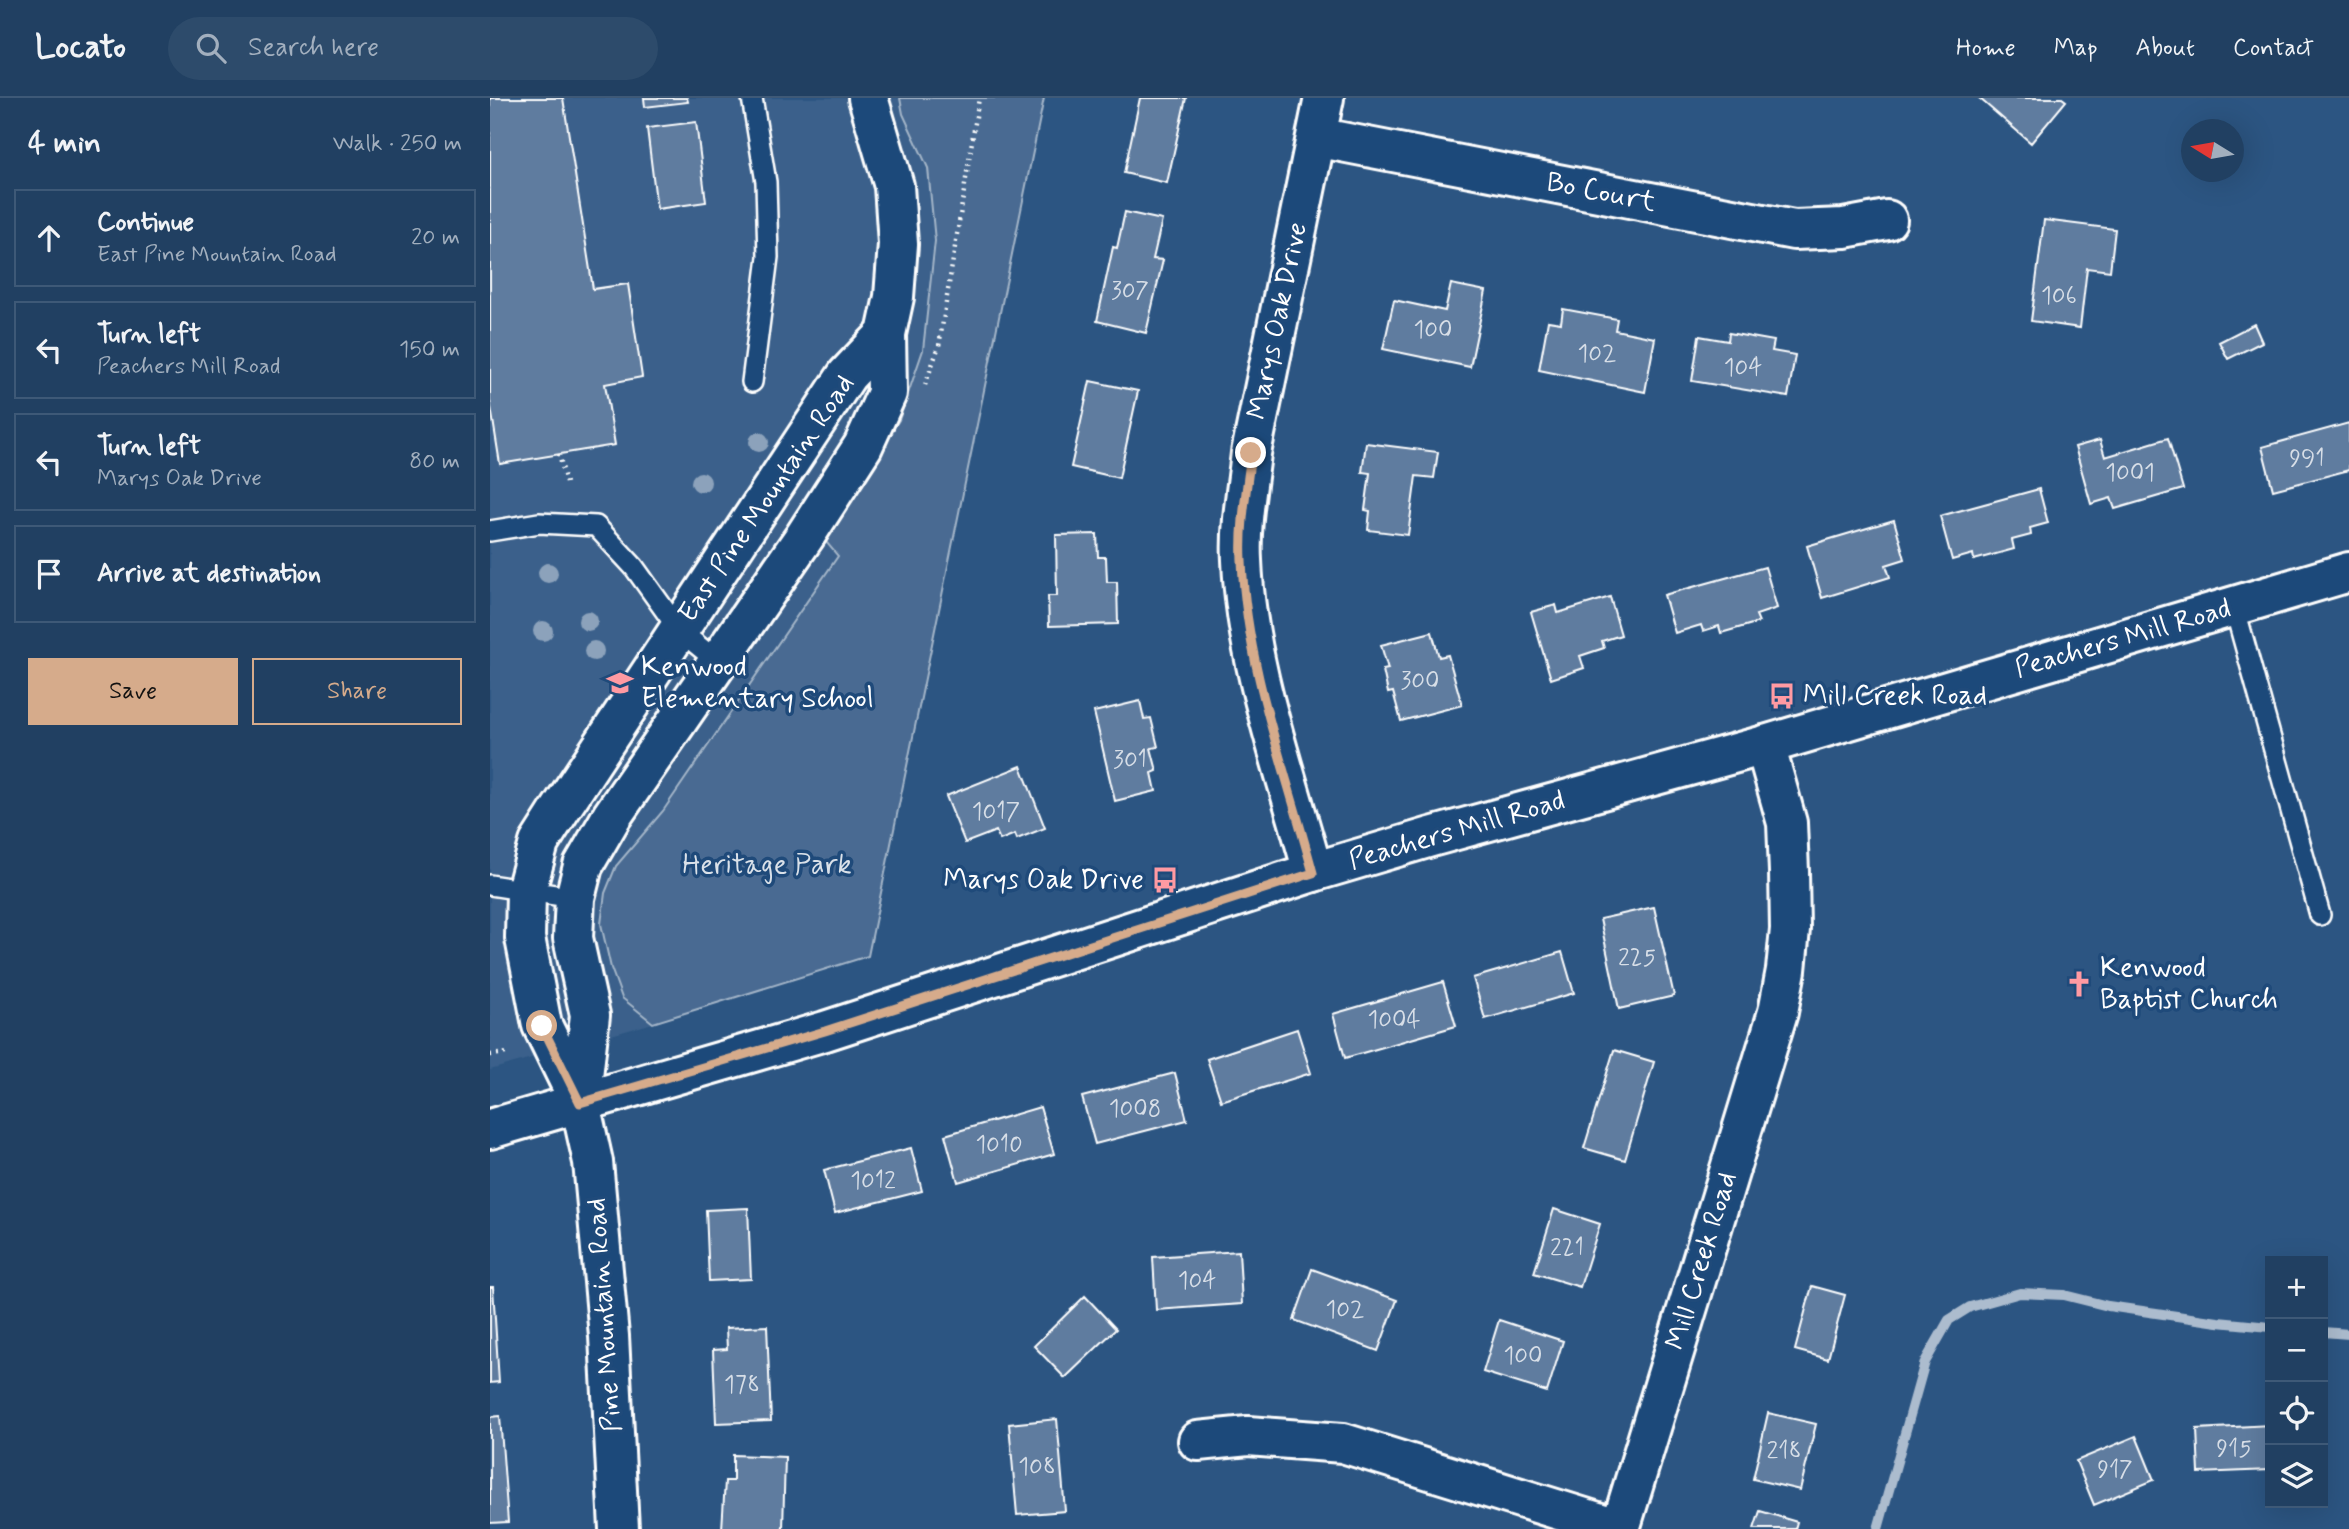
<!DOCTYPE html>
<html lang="en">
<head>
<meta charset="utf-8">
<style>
	body { margin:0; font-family:Mynerve,sans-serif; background:#2d4b6b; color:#f1f3f6 }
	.controls { position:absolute; right:21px; bottom:21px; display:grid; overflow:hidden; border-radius:0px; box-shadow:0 7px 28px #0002 }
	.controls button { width:63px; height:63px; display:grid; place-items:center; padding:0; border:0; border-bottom:2px solid #3e5977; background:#214062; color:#f1f3f6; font:35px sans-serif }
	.compass { position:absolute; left:1691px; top:21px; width:63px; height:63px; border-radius:50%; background:#214062; box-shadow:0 7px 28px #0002; rotate:281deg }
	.stop { position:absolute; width:21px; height:21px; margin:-16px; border:5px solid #d6ab8b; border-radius:50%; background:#fff }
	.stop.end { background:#d6ab8b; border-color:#fff; box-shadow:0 2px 7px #0008 }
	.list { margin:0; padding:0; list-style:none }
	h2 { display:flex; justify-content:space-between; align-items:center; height:91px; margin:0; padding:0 28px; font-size:30px }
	h2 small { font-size:23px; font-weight:400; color:#a2afbe }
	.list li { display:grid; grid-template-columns:46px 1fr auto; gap:21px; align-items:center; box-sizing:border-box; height:98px; margin:0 14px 14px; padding:0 14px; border:2px solid #3e5977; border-radius:0px }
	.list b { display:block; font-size:26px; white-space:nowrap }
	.list p { margin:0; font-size:23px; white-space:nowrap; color:#a2afbe }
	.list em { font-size:23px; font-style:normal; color:#a2afbe }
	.actions { display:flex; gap:14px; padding:21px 28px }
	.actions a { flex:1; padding:16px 0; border:2px solid #d6ab8b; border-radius:0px; text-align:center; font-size:24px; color:#d6ab8b }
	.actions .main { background:#d6ab8b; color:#111 }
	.icon { flex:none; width:38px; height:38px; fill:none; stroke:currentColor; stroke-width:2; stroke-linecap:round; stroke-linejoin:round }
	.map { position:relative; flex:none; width:1859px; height:1431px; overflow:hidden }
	header { display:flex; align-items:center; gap:42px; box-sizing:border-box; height:98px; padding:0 35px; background:#214062; border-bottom:2px solid #3e5977 }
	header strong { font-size:33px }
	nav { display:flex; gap:38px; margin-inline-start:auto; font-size:24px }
	.search { width:490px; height:63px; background:#2d4b6b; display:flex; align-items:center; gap:18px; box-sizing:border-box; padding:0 24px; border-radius:38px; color:#a2afbe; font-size:26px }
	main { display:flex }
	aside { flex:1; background:#214062 }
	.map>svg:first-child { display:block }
	.built { fill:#3b618b }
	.green { fill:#486b92; stroke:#a4b5c8; stroke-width:2 }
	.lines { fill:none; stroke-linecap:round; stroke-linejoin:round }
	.stream { stroke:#acbcce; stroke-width:10 }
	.building { fill:#5e7c9f; stroke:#fff; stroke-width:2 }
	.service-casing { stroke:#fff; stroke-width:24 }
	.minor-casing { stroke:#fff; stroke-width:44 }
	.primary-casing { stroke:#fff; stroke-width:44 }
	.path { stroke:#fff; stroke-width:4.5; stroke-dasharray:2 5; stroke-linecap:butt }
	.service { stroke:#1f4a7a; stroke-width:19 }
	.minor { stroke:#1f4a7a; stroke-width:38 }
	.primary { stroke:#1f4a7a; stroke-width:38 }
	.tree { fill:#8ca2bb }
	.route { stroke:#d6ab8b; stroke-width:9 }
	.labels { text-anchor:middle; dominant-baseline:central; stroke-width:7; stroke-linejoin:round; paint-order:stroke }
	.number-label { font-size:24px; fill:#d7dee7 }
	.street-label { font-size:28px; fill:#fff; stroke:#1f4a7a }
	.poi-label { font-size:28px; fill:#fff; stroke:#1f4a7a; text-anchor:start }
	.park-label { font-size:28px; fill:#dae1e9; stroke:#1f4a7a }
</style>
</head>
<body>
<header>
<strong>Locato</strong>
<div class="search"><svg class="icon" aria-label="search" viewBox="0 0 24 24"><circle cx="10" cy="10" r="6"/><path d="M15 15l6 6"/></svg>Search here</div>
<nav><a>Home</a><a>Map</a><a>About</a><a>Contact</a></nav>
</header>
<main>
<aside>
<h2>4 min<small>Walk · 250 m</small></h2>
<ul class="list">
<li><svg class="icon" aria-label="ahead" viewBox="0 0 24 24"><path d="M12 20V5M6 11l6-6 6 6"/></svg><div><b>Continue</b><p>East Pine Mountain Road</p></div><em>20 m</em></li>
<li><svg class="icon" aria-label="left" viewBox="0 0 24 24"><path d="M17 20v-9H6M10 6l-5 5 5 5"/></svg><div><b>Turn left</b><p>Peachers Mill Road</p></div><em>150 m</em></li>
<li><svg class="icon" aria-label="left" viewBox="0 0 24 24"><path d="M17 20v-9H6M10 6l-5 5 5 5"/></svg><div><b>Turn left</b><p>Marys Oak Drive</p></div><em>80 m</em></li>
<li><svg class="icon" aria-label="arrive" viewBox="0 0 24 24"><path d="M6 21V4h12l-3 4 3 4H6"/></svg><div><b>Arrive at destination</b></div></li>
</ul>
<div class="actions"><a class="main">Save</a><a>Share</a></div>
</aside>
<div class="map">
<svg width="1859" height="1431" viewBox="0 0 1859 1431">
	<rect width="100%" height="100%" fill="#2c5582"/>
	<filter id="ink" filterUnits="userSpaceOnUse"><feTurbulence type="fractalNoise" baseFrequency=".0143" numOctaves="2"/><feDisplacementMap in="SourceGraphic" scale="14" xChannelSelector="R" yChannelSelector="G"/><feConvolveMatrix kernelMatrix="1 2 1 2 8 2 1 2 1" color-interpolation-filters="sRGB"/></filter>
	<g filter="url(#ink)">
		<path class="built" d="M0 0H410L413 16 438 70 445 143 433 252 409 322 331 438 348 458 173 713 126 768 115 795 111 826 121 870 132 900 163 925 0 972Z"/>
		<path class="green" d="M410 0H554L378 858 163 925 132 900 121 870 111 826 115 795 126 768 173 713 348 458 331 438 409 322 433 252 445 143 438 70 413 16Z"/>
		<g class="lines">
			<path class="stream" d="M1833 1234 1859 1236
				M1388 1431 1435 1264 1459 1222 1480 1209 1530 1195 1574 1197 1618 1208 1728 1224 1780 1229"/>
		</g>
		<path class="building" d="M0 0H73L103 191 138 186 152 279 115 286 125 347 10 366 0 303Z
			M154 0H197L198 4 155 9Z
			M650 0H696L677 85 634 75Z
			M1489 0H1572L1576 3 1541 45Z
			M206 24 216 104 167 111 157 30Z
			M635 114 672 122 663 161 673 162 656 235 607 223 623 149 627 150Z
			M1554 122 1625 131 1620 173 1597 170 1590 230 1541 223Z
			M961 186 996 193 980 269 893 251 904 202 955 213Z
			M1073 211 1127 221 1125 232 1165 240 1155 294 1049 272 1058 223 1071 225Z
			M1764 226 1772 244 1738 261 1729 244Z
			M1239 235 1284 243 1282 253 1305 257 1298 299 1202 283 1209 238 1238 243Z
			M600 283 648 293 629 380 581 369Z
			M1859 325V372L1783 392 1772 349Z
			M1678 340 1693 391 1625 411 1621 400 1601 406 1585 349 1610 342 1615 359Z
			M876 345 948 354 944 380 926 378 918 437 878 432 880 413 875 412 880 375 872 374Z
			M1549 391 1558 425 1540 430 1541 437 1522 442 1524 451 1484 462 1483 456 1462 462 1450 418Z
			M1404 422 1415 461 1396 467 1400 479 1332 500 1317 448Z
			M607 436 608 459H616L617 484H627L628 526 559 528 558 498H567L566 437Z
			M1275 469 1287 510 1266 517 1269 524 1231 535 1229 528 1213 533 1211 527 1185 535 1174 497Z
			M1120 499 1131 537 1112 543 1114 550 1090 558 1094 570 1061 581 1041 514 1066 507 1068 515Z
			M942 534 949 559 958 557 972 607 911 623 903 594 898 595 893 572 898 571 891 547Z
			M650 603 654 621 661 620 668 649 661 650 667 673 662 675 666 693 625 703 604 614Z
			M531 668 555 730 527 741 525 736 510 742 506 733 475 745 456 698Z
			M1164 809 1184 898 1129 911 1110 821Z
			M1072 854 1084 895 995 921 983 880Z
			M953 884 966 928 855 960 843 916Z
			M807 931 821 975 731 1003 717 961Z
			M1124 952 1164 964 1135 1062 1094 1050Z
			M685 975 697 1022 605 1046 592 999Z
			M550 1009 564 1056 468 1084 455 1037Z
			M421 1050 432 1093 345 1115 334 1072Z
			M258 1110 261 1181 219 1183 216 1112Z
			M1064 1111 1110 1126 1090 1189 1044 1175Z
			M749 1153 752 1206 666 1212 663 1159Z
			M822 1171 907 1202 888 1253 804 1222Z
			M1322 1188 1355 1197 1338 1261 1305 1252Z
			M0 1189H3L9 1284 0 1285Z
			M595 1198 626 1231 575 1280 544 1248Z
			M1009 1222 1073 1243 1057 1294 993 1274Z
			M277 1228 281 1323 226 1325 223 1252 237 1251 236 1230Z
			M1278 1315 1326 1326 1310 1392 1263 1381Z
			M10 1318 18 1424 0 1425V1319Z
			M567 1321 575 1413 527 1417 519 1326Z
			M1780 1327V1372L1709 1375 1707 1331Z
			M1646 1338 1664 1382 1604 1407 1586 1363Z
			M243 1357 295 1359 293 1431H232L235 1383H243Z
			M1270 1413 1307 1424 1305 1431H1264Z"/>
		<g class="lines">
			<g class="service-casing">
				<path id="service" d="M262 284 278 159 276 84 262 0
					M0 433 49 425 106 428 144 469 189 532 228 564
					M1744 508 1830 817
					M0 787 85 800"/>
			</g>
			<g class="minor-casing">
				<path id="minor" d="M826 39 1304 132 1354 130 1397 122
					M823 774C796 674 756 567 752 462 750 427 757 390 761 355L834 0
					M90 1005 100 917 83 840 85 800 93 768 122 718 315 438 373 348 397 295 396 236 404 199 408 146 404 88 378 0
					M708 1343 758 1338 853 1345 1130 1431
					M129 1431 119 1238 103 1064 90 1005 52 927 35 840 36 793 49 745 70 712 357 277 396 236
					M1130 1431 1288 914 1296 872 1300 831 1299 774 1297 725 1275 647"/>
			</g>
			<g class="primary-casing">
				<path id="primary" d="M0 1031 335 933 823 774 941 739 1275 647 1859 474"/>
			</g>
			<path class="path" d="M435 287 449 248 489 0
				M69 356 76 385
				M0 957 17 955"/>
			<use href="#service" class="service"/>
			<use href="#minor" class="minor"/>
			<use href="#primary" class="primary"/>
		</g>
		<g class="tree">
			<circle cx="269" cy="344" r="10"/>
			<circle cx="211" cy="384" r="10"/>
			<circle cx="58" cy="475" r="10"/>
			<circle cx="98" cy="523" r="10"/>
			<circle cx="53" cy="533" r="10"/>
			<circle cx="104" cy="553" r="10"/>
		</g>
	</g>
	<g class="lines" filter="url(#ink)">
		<path class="route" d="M52 928 90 1005 335 933 823 775C796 673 756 568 752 462 750 427 757 390 761 355"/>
	</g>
	<defs>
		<g id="school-bare" transform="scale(2.1)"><path d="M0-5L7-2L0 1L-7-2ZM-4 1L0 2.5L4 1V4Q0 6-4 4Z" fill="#ff9aa2" stroke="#1f4a7a" stroke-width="2.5" paint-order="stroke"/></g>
		<g id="bus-bare" transform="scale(2.1)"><path d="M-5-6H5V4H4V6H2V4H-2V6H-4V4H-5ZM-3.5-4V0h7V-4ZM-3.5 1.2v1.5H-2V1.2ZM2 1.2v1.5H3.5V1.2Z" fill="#ff9aa2" stroke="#1f4a7a" stroke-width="2.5" paint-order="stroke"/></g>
		<g id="church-bare" transform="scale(2.1)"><path d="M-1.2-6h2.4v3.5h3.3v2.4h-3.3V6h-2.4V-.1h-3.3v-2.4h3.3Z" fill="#ff9aa2" stroke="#1f4a7a" stroke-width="2.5" paint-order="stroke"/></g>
	</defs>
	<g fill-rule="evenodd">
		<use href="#school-bare" x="130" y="585"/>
		<use href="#bus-bare" x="1292" y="598"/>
		<use href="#bus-bare" x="675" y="782"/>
		<use href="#church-bare" x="1589" y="886"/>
	</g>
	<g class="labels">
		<g class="number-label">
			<text x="640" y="193">307</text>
			<text x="1569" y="198">106</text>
			<text x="943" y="232">100</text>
			<text x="1107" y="256">102</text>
			<text x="1253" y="270">104</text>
			<text x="1817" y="361">991</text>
			<text x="1640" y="375">1001</text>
			<text x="930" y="583">300</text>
			<text x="640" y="662">301</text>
			<text x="506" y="714">1017</text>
			<text x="1147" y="860">225</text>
			<text x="904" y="922">1004</text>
			<text x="645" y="1011">1008</text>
			<text x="509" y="1047">1010</text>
			<text x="383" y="1083">1012</text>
			<text x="1077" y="1150">221</text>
			<text x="707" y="1183">104</text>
			<text x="855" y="1212">102</text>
			<text x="1033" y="1258">100</text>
			<text x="252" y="1287">178</text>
			<text x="1744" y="1351">915</text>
			<text x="1294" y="1353">218</text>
			<text x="547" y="1369">108</text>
			<text x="1625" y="1372">917</text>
		</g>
		<g class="street-label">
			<text transform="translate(1111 95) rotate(11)">Bo Court</text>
			<text transform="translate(788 223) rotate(-78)">Marys Oak Drive</text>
			<text transform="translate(277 401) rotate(-56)">East Pine Mountain Road</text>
			<text transform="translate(1633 541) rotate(-16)">Peachers Mill Road</text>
			<text transform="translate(967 733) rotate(-16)">Peachers Mill Road</text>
			<text transform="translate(1212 1163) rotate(-73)">Mill Creek Road</text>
			<text transform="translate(115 1217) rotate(-94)">Pine Mountain Road</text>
		</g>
		<g class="poi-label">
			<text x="151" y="569">Kenwood<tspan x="151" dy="32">Elementary School</tspan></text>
			<text x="1313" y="598">Mill Creek Road</text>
			<text x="654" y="782" text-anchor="end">Marys Oak Drive</text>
			<text x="1610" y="870">Kenwood<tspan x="1610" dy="32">Baptist Church</tspan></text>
		</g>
		<g class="park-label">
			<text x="277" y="767">Heritage Park</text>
		</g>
	</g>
</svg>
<div class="controls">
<button>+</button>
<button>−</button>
<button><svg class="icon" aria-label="locate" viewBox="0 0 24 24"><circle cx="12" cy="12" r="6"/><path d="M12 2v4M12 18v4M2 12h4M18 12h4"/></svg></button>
<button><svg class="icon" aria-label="layers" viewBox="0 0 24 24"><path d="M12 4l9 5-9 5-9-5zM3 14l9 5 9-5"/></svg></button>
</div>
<svg class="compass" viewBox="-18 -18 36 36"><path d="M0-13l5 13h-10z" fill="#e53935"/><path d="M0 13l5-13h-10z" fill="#a2afbe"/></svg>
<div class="stop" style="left:52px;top:928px"></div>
<div class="stop end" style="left:761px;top:355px"></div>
</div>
</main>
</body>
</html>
